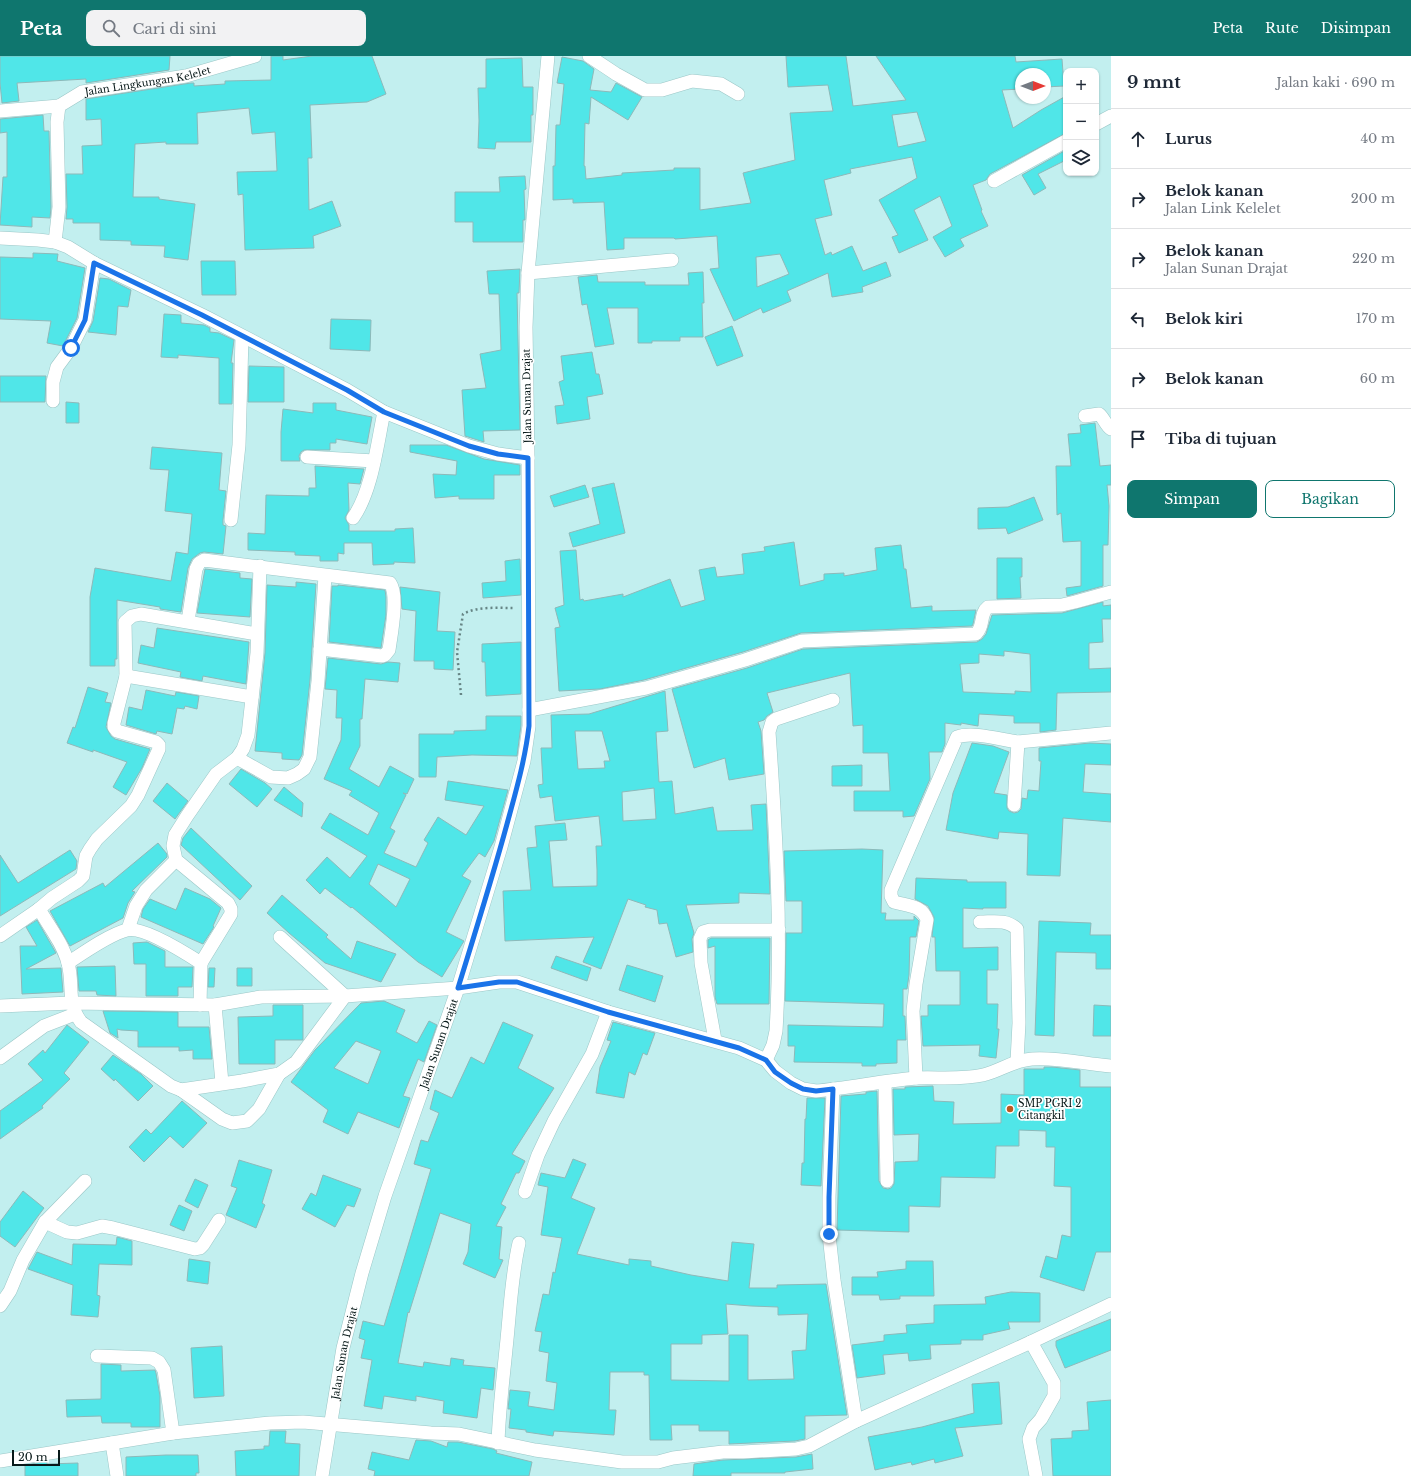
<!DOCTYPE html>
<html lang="id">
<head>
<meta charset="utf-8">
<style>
	body { margin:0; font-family:"Libre Baskerville",serif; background:#f2f2f3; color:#1f2937 }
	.controls { position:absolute; right:12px; top:12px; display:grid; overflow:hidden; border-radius:8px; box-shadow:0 1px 3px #0004 }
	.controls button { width:36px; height:36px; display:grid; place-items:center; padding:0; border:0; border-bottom:1px solid #e0e1e3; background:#fff; color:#1f2937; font:20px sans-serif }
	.compass { position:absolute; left:1015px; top:12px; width:36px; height:36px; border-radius:50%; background:#fff; box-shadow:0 1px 3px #0004; rotate:90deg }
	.scale { position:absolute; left:12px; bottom:10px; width:48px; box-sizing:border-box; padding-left:4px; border:2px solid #081919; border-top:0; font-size:11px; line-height:14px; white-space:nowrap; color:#081919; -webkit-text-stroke:3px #fff; paint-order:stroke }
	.stop { position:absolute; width:12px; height:12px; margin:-9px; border:3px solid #1a73e8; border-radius:50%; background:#fff }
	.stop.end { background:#1a73e8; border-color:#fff; box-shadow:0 1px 4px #0008 }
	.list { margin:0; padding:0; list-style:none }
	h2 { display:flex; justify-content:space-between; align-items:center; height:52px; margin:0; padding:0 16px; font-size:17px }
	h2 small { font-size:13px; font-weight:400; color:#747a83 }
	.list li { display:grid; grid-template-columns:26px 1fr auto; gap:12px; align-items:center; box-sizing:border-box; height:60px; padding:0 16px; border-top:1px solid #e0e1e3 }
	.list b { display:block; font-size:15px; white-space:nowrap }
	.list p { margin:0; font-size:13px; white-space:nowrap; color:#747a83 }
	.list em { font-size:13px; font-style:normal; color:#747a83 }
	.actions { display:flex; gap:8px; padding:12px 16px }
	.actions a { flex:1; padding:9px 0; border:1px solid #0f766e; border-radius:8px; text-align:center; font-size:14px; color:#0f766e }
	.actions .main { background:#0f766e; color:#fff }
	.icon { flex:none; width:22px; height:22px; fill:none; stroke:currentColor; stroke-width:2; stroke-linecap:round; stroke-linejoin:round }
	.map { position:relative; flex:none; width:1111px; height:1420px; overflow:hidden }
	header { display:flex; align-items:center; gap:24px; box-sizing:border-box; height:56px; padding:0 20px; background:#0f766e; color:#fff }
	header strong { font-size:19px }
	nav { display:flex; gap:22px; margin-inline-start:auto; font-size:14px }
	.search { width:280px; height:36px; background:#f2f2f3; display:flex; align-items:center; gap:10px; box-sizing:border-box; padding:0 14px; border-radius:8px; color:#747a83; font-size:15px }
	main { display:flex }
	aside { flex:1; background:#fff }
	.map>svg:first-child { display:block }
	.building { fill:#50e6e8; stroke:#8db9b9; fill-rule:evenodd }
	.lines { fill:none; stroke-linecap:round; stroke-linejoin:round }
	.minor-casing { stroke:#9bc7c7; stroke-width:14 }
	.path { stroke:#668585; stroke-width:2.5; stroke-dasharray:2 3; stroke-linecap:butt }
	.minor { stroke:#fff; stroke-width:13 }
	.route { stroke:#1a73e8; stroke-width:5 }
	.poi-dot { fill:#bc5920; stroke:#fff; stroke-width:1.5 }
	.labels { text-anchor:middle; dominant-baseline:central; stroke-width:3.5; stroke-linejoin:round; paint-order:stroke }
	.street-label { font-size:10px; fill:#081919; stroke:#fff }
	.poi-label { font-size:10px; fill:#081919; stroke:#fff; text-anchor:start }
</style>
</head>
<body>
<header>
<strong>Peta</strong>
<div class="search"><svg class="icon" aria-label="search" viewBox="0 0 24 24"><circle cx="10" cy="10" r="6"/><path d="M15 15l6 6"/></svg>Cari di sini</div>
<nav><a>Peta</a><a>Rute</a><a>Disimpan</a></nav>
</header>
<main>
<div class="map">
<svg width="1111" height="1420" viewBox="0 0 1111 1420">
	<rect width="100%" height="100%" fill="#c2efef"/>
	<path class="building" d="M0 0H170L169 14 86 27V23L17 27 19 45 2 47 0 27Z
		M271 0H283V4L312 0H372L386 38 367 46 310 49 312 102H308L309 154 332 145 341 170 313 180 314 192 245 194 243 138 238 139 237 116 277 115 275 76 252 78 249 52 197 57 198 88H166V86L135 88 133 141H159V143L195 148 188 204 164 201 165 190 131 189V185L100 184V167H73V163H66L67 151 66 118H83L82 90 102 89 101 63 86 64V43L191 27H194V30L225 28V25L271 24Z
		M786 0H846L853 50 906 44 876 0H1015L1016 6 1062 3 1064 30 1045 31V18H1021V33L1002 34 1013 72 1041 54 1066 40V77L990 118 986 124 973 129 982 154 981 155 988 170 960 183 964 190 945 201 933 181 952 170 940 140 914 154 928 184 899 197 892 181 898 179 879 144 917 122 912 101 850 113 851 117 824 124 832 159 815 163 825 199 831 196 832 199 852 190 863 215 886 206 891 220 862 231 863 236 832 241 828 217 787 235 791 245 763 257 761 252 734 265 710 213 719 212 717 180 675 183 674 182H624V193L607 194 604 146 573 147V143L553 144V110H555L556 69H560L564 28 557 27 562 1 583 5 594 13 590 34 611 36 616 27 642 41 628 64 591 41 589 68 585 67 584 110H585L586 123 622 119V117L674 114V112H700V154L751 147 743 117 795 104 790 57 833 55 828 29 788 31ZM917 56 926 85 898 91 892 59ZM780 198 789 218 757 231 756 201Z
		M522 2 523 31H533V59H531V86H496L495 93 478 92 479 65 478 32H486V3Z
		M43 59 44 75H49L51 151 50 162 32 161V171L0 169 3 121H7V76L0 77V63Z
		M1066 94V104L1038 118 1046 132 1034 139 1022 119Z
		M525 120 526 133 524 134 525 162V164H523V186H473V166H455V136H500L499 121Z
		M33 197 58 198 57 205 85 212 77 262 63 290 47 287 51 265 0 263V201L33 202Z
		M201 205H235L236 239H202Z
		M520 213 519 237H517L520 374 483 375 484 386 465 380 462 334 486 332 480 298 501 294 499 238H489L487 215Z
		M703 216 704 247H702L703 281H680V285H652V287H638V252H607L614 288 595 291 587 248 582 249 578 221 597 219 598 226H645V229H689L688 217Z
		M100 222 109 223 131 234 128 251 118 250 116 279 88 276 93 265Z
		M164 258 181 259V267L204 269 210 272V276L219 277 234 284 231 307H233L232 348H219V302L178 299V302L161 301Z
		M331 263 371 264 370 295 330 293Z
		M732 270 743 300 717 310 705 281Z
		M592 296 596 318H599L603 338 587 341 590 363 557 368 555 350 564 349 559 326 564 324 561 300Z
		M249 310 284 311V346H248Z
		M0 320H46L45 346H0Z
		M66 346 79 347V367H66Z
		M313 347H336V354L372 361 367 388 336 383V387H330V394H304L301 396 299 400 300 405H281V376L283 353 313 357Z
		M1095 367 1100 410 1111 409V429H1107L1109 450 1108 489H1103V530L1067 540 1066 532 1081 530V485L1063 486 1061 457 1057 459 1056 410H1071L1068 378 1081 377 1080 369Z
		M410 389H446L484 403 520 409V419H494V443H459V440L435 442 433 418 456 419 457 405 410 396Z
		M152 391 222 397 219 434 226 435 223 464V469L226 470 223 498 204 496 200 497 192 503 188 512 181 556 160 553V551L117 544V603H115V610H90V541L95 512 171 525 176 496 188 498 192 458 165 455 169 414 150 413Z
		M315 410 364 413 360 428 348 427 349 454 345 462 349 469V475H395V473L413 472 415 507 394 506V508L373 509 372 487H344V498L338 497V505H320V500L295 499V496L248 494V477L265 478 266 439 309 440V432H316Z
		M614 427 625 477 573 491 569 477 600 468 592 432Z
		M585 429 589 441 554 451 550 440Z
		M1034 441 1043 464 1008 478 1006 472 978 473V452L1008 451Z
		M794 486 800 530 824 524V518L844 517V520L877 514 875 492 901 489 904 513H906L911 552 932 550V555L976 554 973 568 972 570 801 577 743 596 644 624 600 633 559 635 555 572 560 571 555 552 564 549 560 495 576 494 580 544 583 543 584 545 623 538V541L670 523 681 551 705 544 699 514 715 511 717 521 744 518 742 498 765 495 764 491Z
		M997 502H1022V521H1020L1021 542 997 543Z
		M520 503 521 539 483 542 482 527 506 525 505 505Z
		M205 513 240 517V522L252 523 250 561 197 557Z
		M296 526 316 528 310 624 302 699 299 704 282 703V697L255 695 265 597 267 529 296 531Z
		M338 529 385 534 386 541V559L381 592 329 586 332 530H338Z
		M400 531 440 536 437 575 455 576 453 614 434 613V605H414L416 555 402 553Z
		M1103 546V550L1111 549V563H1102L1103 586 1089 587V613L1111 612V636L1057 637 1056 674 1040 676V667H1014V660L979 658 978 670 961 667V669L945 667V688L942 696H929L930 723 914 760 903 761V755H854V735H890L888 697H863V669L853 670 850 617 767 637 773 656 767 660 764 664 758 666 761 675 764 718 729 724 725 702 694 712 672 633 747 612 803 593 977 586 982 583 986 578 992 559 1062 557ZM1004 595 1030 598 1031 636 1015 635V638L963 636 960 608 979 607V598L1004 600Z
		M157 572 249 586 246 628 203 620 202 625 180 621 181 616 138 607 141 589 154 592Z
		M521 586V638L486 640 485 606H482V588Z
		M328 602 381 608 388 606 400 607 398 626 365 623 362 663H360V690L349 713 379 731 390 710 414 723 407 738 403 737 406 739 390 772 395 775 384 797 416 811 428 787 424 784 438 761 466 779 484 750 445 744 448 725 508 734 494 785 485 801 479 797 462 820 471 825 446 876 464 885 442 921 418 906 352 851 351 852 325 832 320 838 306 824 327 801 350 822 367 800 321 772 330 757 368 779 379 757 349 739 352 735 324 723 341 684 342 662H336L337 634 325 633ZM378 808 410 823 396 851 369 828Z
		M88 631 108 637 105 646 111 647 106 671 111 680 115 683 150 693 142 712 126 739 113 731 127 706 93 694V696L67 687 73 671 75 672Z
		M146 634 175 640 176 636 199 640 197 653 185 650 184 653 177 652 172 678 157 675 156 678 126 669 129 651 142 654Z
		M665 635 668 675 656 676 659 726 672 725 675 758 713 751 717 775 753 774 751 749 766 748 770 838 739 837V847L686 849 694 877 692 883 693 896 676 901 667 867 659 868 657 854 645 851 646 849 628 843 601 913 583 906 594 881 505 885 503 835 531 834 527 792 537 791 535 770 565 767 567 784 549 785 553 831 597 830V814L596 790H602L599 760 555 765 552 740 540 742 538 729 543 728 541 692H552L551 659 589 658ZM575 675H602L610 705H604L605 712 578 713ZM654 732 656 763 623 765 622 736Z
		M486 660H521V669L517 700 472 699 437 701 436 721H419V678H454V675L486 674Z
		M972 687 993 690 1009 696 994 737 1007 739V752L1009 755 1014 757 1018 756 1021 753 1022 742 1027 743 1028 734 1039 735 1041 705H1039V692L1090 687 1111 688V709L1085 708 1083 736 1111 738V766L1063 762 1060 820 1027 819 1028 778 999 776 998 783 946 774 953 737Z
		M862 709V730H832V710Z
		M241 713 265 727 272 733 257 751 229 728Z
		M167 727 188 745 175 763 153 745Z
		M284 731 303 747 302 761 274 744Z
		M191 772 252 830 240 844 181 789 183 782Z
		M158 787 167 798V801L132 835 135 836 128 847 123 862 70 890 50 855 103 827 105 831Z
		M862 793 883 794 881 857H886L885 864H914V860L919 865 916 881H910L909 919 907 933H903V960H905L906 984H897V1007L876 1008V1010H862V1007L794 1006 795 990H788V969L883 971 884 948 785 945 786 877H802V845H786L784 795Z
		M70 794 77 805 76 813 0 860V799L18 827Z
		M916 822 967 824V826H1006V852H983V853L963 852V892L998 891V914H987V948H998L997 973H999L996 1002 979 1000 980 989 923 990 921 960H928V949H960V915H936L935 881H932L934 861 928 850 915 843Z
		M185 832 210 843 221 852 213 870 214 871 203 888 141 861 143 853 150 843 176 854Z
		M282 839 328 879 326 881 351 903 357 885 396 898 381 926 325 907 289 877 267 857Z
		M37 864 56 897 26 913 61 912 63 936 22 938 20 890H37L26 871Z
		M1039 865 1091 867 1090 879H1111V913H1096V897L1056 896 1054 980 1035 979Z
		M711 882H770L769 948H717L715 941V890L708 892V884Z
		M147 886 165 895V911H193L192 931H178V940H146V908H134L133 887Z
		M556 900 591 912 587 925 551 912Z
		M627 909 663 920 655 946 619 934Z
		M115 910 116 940 97 939 96 935H79L77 911Z
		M209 912H215L214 931H208Z
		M237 912H252V930H237Z
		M384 945 405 954 396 976 417 987 429 965 437 969 424 1006 418 1003 403 1040 410 1042 399 1072 358 1056 348 1078 323 1066 328 1054 291 1026 315 994 361 947ZM356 985 381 995 368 1028 334 1012Z
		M273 949H303V984H275V1008H239L238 961 273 960Z
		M1094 949 1111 950V980H1093Z
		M103 955 178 956V971H209L212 1003H193V994L179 995V991H138V975L121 974 117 973 118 982 110 977Z
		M503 966 533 979 518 1012 554 1032 512 1098 525 1105 519 1117H516L501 1148 506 1151 496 1170 502 1171 499 1203 503 1204 495 1222 463 1208 468 1196 471 1168 440 1157 409 1257 408 1256 398 1307 423 1311 424 1306 450 1310 451 1302 464 1304 463 1309 495 1312 493 1334 481 1332 477 1362 443 1357 444 1345 416 1340V1345L384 1340 382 1353 364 1350 372 1304 361 1302 365 1284 359 1282 363 1265 384 1270 431 1113 414 1108 421 1084 428 1086 439 1057 430 1053 435 1034 452 1042 471 1001 484 1008Z
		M613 966 655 977 647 999 643 997 635 1019 629 1016 624 1042 596 1037 600 1011 611 985 607 984Z
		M67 969 89 986 64 1017 70 1023 42 1050 43 1052 0 1083V1055L43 1024 28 1008 43 994 45 997Z
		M113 999 141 1018 153 1030 138 1045 115 1023 114 1025 101 1013Z
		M1044 1011H1052L1080 1014V1031H1111V1196H1096L1084 1235 1040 1221 1046 1200 1057 1203 1062 1179 1071 1181V1131L1054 1130 1055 1091H1046V1075L1019 1074V1090H996L995 1122 941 1121 940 1151 909 1150V1176L837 1174 841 1040 866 1038V1036L877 1035 879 1125 883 1132 888 1133 891 1132 894 1128 895 1106 918 1105 919 1078 894 1079 893 1033H905V1031L933 1030 934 1045 954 1046 953 1068 1001 1067V1038L1024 1039V1013H1044Z
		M807 1042H825L821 1130 801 1129 802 1107H804L805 1063H806Z
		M182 1045 207 1067 183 1092 170 1080 144 1106 129 1091 146 1073 151 1078Z
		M573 1103 586 1108 571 1142 595 1152 577 1198 629 1209V1203L651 1205V1210L691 1219 728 1225 732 1186 754 1188 749 1232H777V1229L826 1228 847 1359 805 1360V1383L795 1385 729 1388V1375H699V1369H671L672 1384H650L649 1319H644V1316H610L609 1354H616L614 1379 554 1375 553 1380 526 1376V1374L509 1372 511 1353H508L510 1334 530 1336 528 1350 554 1354 557 1327 546 1325 549 1297 539 1295 542 1276 535 1275 543 1238 549 1239 553 1216 555 1217 562 1182 541 1179 548 1131 538 1129 541 1117 565 1122ZM726 1248 751 1250 778 1251V1259L808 1258 806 1294 792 1295 794 1323 748 1324V1279H729V1325L671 1324V1288H702V1279L728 1278Z
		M239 1104 272 1114 262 1147 265 1149 256 1172 226 1159 237 1132 231 1130Z
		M323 1119 361 1133 354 1151 347 1149 335 1171 302 1153 311 1137 316 1140Z
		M195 1123 208 1129 198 1152 185 1145Z
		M23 1135 44 1152 15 1191 0 1180V1166Z
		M179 1149 192 1155 184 1175 170 1169Z
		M117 1181 132 1185V1209L99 1208 97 1239 100 1240 98 1261 71 1259 73 1229 28 1213 37 1196 72 1209 73 1188 116 1189Z
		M189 1203 210 1206 208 1228 187 1225Z
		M906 1205H933L934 1240H900V1243L880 1244 879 1239H852V1221H878L877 1216 906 1213Z
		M1011 1236 1040 1237V1266H1008L1010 1273 983 1279V1284H961V1288L930 1289 931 1303 909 1305 908 1297 883 1299 885 1318 857 1322 852 1289 884 1285V1279L907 1277 906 1269 934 1267V1249L986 1248 985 1241Z
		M1111 1263V1294L1065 1312 1056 1290V1285Z
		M222 1290 224 1340 194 1342 191 1292Z
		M101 1308 121 1309V1315L155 1314 156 1317 160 1340V1371H131V1367H102L101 1360 67 1361 66 1344 101 1343Z
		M999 1326 1002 1368 955 1372 963 1400 935 1407 934 1403 912 1409 911 1406 875 1414 868 1381 922 1371 974 1357 972 1328Z
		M1111 1344V1420H1053L1051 1383 1072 1382V1375L1089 1374 1087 1346Z
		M270 1375H286L285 1387 300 1388 299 1420H236L235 1395 264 1393V1390H269Z
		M416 1384 431 1385 447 1391 448 1386H458L493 1393 497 1395 496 1397 532 1406 529 1420H374L375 1415 368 1413 372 1396 409 1404Z
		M812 1398 813 1413 785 1416V1417H731V1420H693L694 1408 723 1404 796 1401Z
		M166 1399H198L199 1417H196V1420H126V1401Z
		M43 1406H47V1408L78 1407V1420H25V1409Z"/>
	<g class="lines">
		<g class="minor-casing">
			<g id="minor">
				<path d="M589 0 616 18 645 34H662L692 25 721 28 738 38"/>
				<path d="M0 55 59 50"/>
				<path d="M1096 68 1111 60"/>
				<path d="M994 125 1066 85"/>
				<path d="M0 182 38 184 55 186 68 191 94 207 202 259 347 334 384 356 469 390 498 398 528 402"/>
				<path id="s1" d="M55 186 59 151 57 66 59 50 82 36 186 20 255 0"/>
				<path d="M528 217 672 204"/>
				<path d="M53 345V326L57 311 71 292 85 264 94 207"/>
				<path d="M1085 360 1099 358C1104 362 1106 370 1111 373"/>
				<path d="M307 401 374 405"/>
				<path d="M353 462C372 435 377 389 384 356"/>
				<path d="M231 464 239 389 242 281"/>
				<path d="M188 565 196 513 199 507 204 504 390 527C399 539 391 579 389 594L385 599 382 600 320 593"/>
				<path d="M257 578 141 558 132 560 125 566 126 620 114 667V671L117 675 156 686 159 689V693L138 739 131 750 97 783 90 793 86 800 83 820 78 825 52 842 39 853C49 870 63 888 68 907 74 929 66 946 81 966L171 1030 181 1034 242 1025 279 1018 296 1006 345 940 280 881"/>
				<path d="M126 620 252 641"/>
				<path d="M529 654 646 632 745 604 802 585 976 578C985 569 979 558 988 551L1062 549 1075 546 1111 536"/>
				<path d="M1018 686 1111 677"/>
				<path d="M237 702 271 721 288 722 297 718 304 713 310 701 318 625 325 520"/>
				<path d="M980 866C994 866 1006 863 1017 873L1019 967 1017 1005"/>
				<path d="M128 873 136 850 146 834 176 804"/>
				<path d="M0 880 39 853"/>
				<path d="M68 907C83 897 110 878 127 874 143 870 187 898 201 907L200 949"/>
				<path d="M201 907 231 858V853L228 847 176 804 173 790 175 779 187 760 216 718 237 702 243 693 248 679 257 597 260 510"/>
				<path d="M215 949 222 1027"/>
				<path d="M0 950 71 947 215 949 261 941 345 940 458 932 499 926H517L608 956 739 992 766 1004 775 1015 791 1027 803 1033 816 1035C849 1032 882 1025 916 1022 938 1021 961 1024 983 1019 1000 1015 1014 1004 1032 1003 1058 1001 1085 1008 1111 1010"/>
				<path d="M715 984 701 907 700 883 703 876 710 874H779"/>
				<path d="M0 1002 44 970 75 958"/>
				<path d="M766 1004 773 989 776 975C782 875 776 776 769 676L772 666 776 663 833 644"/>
				<path d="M916 1022 913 955 916 928 927 864C922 849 908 850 894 846L891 840V834L957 681C972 675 1002 684 1018 686L1014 749"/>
				<path d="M885 1027 887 1125"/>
				<path d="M833 1033 829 1141V1179L834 1224 856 1365"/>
				<path d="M181 1034 222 1063 232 1067 247 1065 259 1053 279 1018"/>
				<path d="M525 1136 538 1099 554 1065 592 998 608 956"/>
				<path d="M45 1166 85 1125"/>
				<path d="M0 1250 10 1235 23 1204 45 1166 67 1176 77 1177 102 1170 113 1172 195 1193 200 1192 203 1189 219 1164"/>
				<path d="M1031 1286 1054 1327V1340L1041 1363 1033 1372 1029 1383 1036 1420"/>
				<path d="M97 1300 152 1302 159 1306 164 1314 173 1377"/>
				<path d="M112 1387 117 1420"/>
				<path d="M498 1387C499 1355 503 1324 506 1293 510 1257 511 1222 519 1187"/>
				<path d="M0 1405 173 1377 270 1367 303 1366 431 1377 459 1378 535 1394 622 1406H658L673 1402 723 1396H743L796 1393 809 1390 856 1365 1031 1286 1111 1248"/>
				<path id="s2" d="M322 1420 343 1292 362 1217 385 1140 458 932 501 791 524 705 529 670 528 402 526 271 528 217 548 0"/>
			</g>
		</g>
		<path class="path" d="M461 639 457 596 463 558C478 550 497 552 514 552"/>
		<use href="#minor" class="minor"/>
	</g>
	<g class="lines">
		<path class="route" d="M71 292 85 264 94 207 202 259 347 334 384 356 469 390 498 398 528 402 529 670C525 704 516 735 507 768 492 823 475 877 458 932L499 926H517L608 956 739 992 766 1004 775 1016 791 1027 803 1033 816 1035 833 1033 829 1141V1178"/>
	</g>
	<circle class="poi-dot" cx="1010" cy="1053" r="4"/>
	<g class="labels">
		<g class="street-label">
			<text stroke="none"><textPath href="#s1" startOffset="230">Jalan Lingkungan Kelelet</textPath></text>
			<text transform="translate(527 340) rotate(-91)">Jalan Sunan Drajat</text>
			<text stroke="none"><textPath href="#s2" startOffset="449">Jalan Sunan Drajat</textPath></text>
			<text stroke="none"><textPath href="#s2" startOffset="125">Jalan Sunan Drajat</textPath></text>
		</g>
		<g class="poi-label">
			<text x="1018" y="1047">SMP PGRI 2<tspan x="1018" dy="12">Citangkil</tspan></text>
		</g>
	</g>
</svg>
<div class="controls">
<button>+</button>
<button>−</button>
<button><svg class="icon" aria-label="layers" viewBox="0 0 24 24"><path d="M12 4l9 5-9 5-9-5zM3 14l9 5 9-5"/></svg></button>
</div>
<svg class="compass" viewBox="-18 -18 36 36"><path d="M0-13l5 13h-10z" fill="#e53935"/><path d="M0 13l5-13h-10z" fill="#747a83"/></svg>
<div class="scale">20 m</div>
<div class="stop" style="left:71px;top:292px"></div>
<div class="stop end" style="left:829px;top:1178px"></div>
</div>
<aside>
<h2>9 mnt<small>Jalan kaki · 690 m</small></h2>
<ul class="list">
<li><svg class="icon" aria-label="ahead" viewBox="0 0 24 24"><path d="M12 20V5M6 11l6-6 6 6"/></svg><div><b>Lurus</b></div><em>40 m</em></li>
<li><svg class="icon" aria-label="right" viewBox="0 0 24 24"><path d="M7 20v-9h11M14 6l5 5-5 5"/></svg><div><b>Belok kanan</b><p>Jalan Link Kelelet</p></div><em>200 m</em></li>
<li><svg class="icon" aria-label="right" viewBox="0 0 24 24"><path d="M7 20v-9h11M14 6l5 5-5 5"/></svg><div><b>Belok kanan</b><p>Jalan Sunan Drajat</p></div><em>220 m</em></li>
<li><svg class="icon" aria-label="left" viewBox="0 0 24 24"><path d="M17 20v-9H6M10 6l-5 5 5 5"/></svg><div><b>Belok kiri</b></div><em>170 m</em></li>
<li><svg class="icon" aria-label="right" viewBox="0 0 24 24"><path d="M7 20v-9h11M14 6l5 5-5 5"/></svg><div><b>Belok kanan</b></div><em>60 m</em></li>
<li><svg class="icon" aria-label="arrive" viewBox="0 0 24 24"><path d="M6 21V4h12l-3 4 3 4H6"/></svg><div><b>Tiba di tujuan</b></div></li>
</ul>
<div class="actions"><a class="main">Simpan</a><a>Bagikan</a></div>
</aside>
</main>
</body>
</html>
